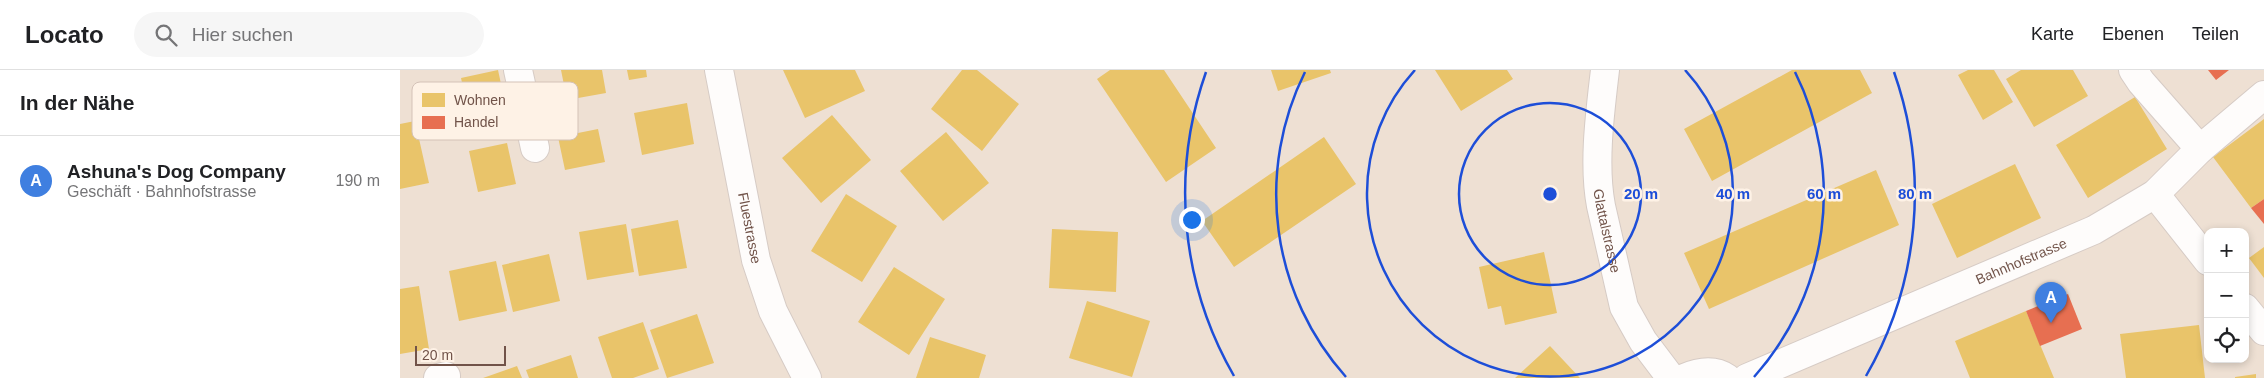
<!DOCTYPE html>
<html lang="de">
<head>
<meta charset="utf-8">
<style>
	body { margin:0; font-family:Arial,sans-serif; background:#f6f6f6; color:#202124 }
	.controls { position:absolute; right:15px; bottom:15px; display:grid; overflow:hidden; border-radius:10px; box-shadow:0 2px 8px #0003 }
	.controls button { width:45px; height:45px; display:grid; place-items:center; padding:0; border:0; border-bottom:1px solid #e0e0e0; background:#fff; color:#202124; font:25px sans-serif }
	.scale { position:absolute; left:15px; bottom:12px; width:91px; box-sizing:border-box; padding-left:5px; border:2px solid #715349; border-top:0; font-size:14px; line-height:18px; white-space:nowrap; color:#715349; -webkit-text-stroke:4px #fef2e6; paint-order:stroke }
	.you { position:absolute; left:791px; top:149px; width:18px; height:18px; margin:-12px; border:4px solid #fff; border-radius:50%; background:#1a73e8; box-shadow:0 0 0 8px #1a73e833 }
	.badge { display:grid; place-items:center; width:32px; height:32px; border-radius:50%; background:#ea580c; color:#fff; font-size:16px; font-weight:700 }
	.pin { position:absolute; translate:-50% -41px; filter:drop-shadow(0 1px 2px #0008) }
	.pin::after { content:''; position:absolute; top:26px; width:18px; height:15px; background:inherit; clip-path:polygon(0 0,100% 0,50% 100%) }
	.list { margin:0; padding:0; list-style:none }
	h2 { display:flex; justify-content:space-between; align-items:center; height:65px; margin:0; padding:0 20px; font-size:21px }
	h2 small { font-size:16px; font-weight:400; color:#757577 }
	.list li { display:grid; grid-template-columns:32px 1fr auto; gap:15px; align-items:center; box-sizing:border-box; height:90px; padding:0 20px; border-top:1px solid #e0e0e0 }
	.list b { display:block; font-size:19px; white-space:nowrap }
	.list p { margin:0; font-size:16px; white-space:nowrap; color:#757577 }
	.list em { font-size:16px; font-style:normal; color:#757577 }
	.icon { flex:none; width:28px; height:28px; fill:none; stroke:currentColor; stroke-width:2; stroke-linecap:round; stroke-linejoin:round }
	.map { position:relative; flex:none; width:1864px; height:308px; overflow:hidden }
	header { display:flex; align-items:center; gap:30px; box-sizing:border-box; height:70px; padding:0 25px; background:#fff; border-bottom:1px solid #e0e0e0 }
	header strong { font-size:24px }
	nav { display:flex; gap:28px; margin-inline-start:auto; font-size:18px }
	.search { width:350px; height:45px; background:#f6f6f6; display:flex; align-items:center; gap:12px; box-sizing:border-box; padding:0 18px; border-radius:28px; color:#757577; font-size:19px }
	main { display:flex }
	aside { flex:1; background:#fff }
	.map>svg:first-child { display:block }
	.residential { fill:#eee0d3; fill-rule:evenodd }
	.homes { fill:#e9c46a }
	.shops { fill:#e76f51 }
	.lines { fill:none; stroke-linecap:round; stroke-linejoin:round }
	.minor-casing { stroke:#d6cbc5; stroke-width:30 }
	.minor { stroke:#fefcfb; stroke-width:28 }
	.ring { fill:none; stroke:#1d4ed8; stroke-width:2.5 }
	.labels { text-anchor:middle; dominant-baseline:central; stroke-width:5; stroke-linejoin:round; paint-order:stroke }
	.street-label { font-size:14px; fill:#715349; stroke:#fef2e6 }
	.key { fill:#fef2e6; stroke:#d4c2b7; stroke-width:1 }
	.key-label { font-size:14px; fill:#715349 }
	.centre { fill:#1d4ed8; stroke:#fef2e6; stroke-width:2.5 }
	.ring-label { font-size:15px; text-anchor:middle; font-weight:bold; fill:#1d4ed8; stroke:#fef2e6; stroke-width:5; stroke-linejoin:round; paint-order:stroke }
</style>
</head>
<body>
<header>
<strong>Locato</strong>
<div class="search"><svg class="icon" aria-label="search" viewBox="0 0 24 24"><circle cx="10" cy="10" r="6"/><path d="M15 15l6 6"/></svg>Hier suchen</div>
<nav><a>Karte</a><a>Ebenen</a><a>Teilen</a></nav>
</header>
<main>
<aside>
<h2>In der Nähe<small></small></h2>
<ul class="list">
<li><span class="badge" style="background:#3f7fe0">A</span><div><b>Ashuna's Dog Company</b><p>Geschäft · Bahnhofstrasse</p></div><em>190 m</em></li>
</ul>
</aside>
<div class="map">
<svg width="1864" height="308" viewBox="0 0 1864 308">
	<rect width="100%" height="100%" fill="#f5eee6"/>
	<path class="residential" d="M0 0H1864V308H0ZM1808 162H1845V289H1808Z"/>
	<path class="homes" d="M98 0 109 51 72 59 61 8Z
		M161 0H202L206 23 167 30Z
		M227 0H246L247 7 229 10Z
		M383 0H455L465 21 405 48Z
		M562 0H577L619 34 582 81 531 39Z
		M710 0H764L816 78 766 112 697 9Z
		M871 0H930L931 3 878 21Z
		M1035 0H1107L1113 9 1061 41Z
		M1392 0H1460L1472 23 1312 111 1284 59Z
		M1568 0H1594L1613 32 1583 50 1558 5Z
		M1621 0H1673L1688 26 1634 57 1606 9Z
		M1735 27 1767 79 1688 128 1656 75Z
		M287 33 294 74 242 85 234 43Z
		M432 45 471 90 421 133 382 88Z
		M1864 49V129L1851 138 1813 87Z
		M15 51 29 113 0 119V54Z
		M198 59 205 92 165 100 158 67Z
		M546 62 589 113 543 151 500 101Z
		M924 67 956 114 834 197 802 151Z
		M107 73 116 114 78 122 69 81Z
		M1615 94 1641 148 1557 188 1532 134Z
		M1476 100 1499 155 1309 239 1284 183Z
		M446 124 497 156 462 212 411 181Z
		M278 150 287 198 239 206 231 159Z
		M226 154 234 202 187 210 179 162Z
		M652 159 718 162 716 222 649 218Z
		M1864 177V208L1849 188Z
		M1144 182 1157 243 1105 255 1101 236 1088 239 1079 197Z
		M149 184 160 231 113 242 102 195Z
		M96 191 107 241 59 251 49 201Z
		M494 197 545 229 509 285 458 252Z
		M19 216 29 279 0 284V219Z
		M687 231 750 251 732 307 669 288Z
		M1626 241 1654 308H1570L1555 271Z
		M297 244 314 293 267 308 250 260Z
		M243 252 259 299 233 308H212L198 267Z
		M1799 255 1805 308H1726L1720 264Z
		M530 267 586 285 579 308H516Z
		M1150 276 1180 308H1115Z
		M171 285 178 308H129L126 300Z
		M117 296 122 308H83Z
		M1856 304V308H1835V307Z"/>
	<path class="shops" d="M1808 0H1829L1816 10Z
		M1864 129V154L1851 138Z
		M1668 224 1682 259 1640 276 1626 241Z"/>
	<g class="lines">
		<g class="minor-casing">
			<g id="minor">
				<path d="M118 0 135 78"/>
				<path id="s1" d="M319 0 356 190 373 241 407 308"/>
				<path id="s2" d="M1205 0C1200 43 1193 94 1201 136L1224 237 1243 271 1271 308"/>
				<path d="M1733 0 1741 12 1800 79"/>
				<path d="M1755 124 1808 191"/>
				<path d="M1845 238 1864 261"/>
				<path d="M38 308 46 306"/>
				<path d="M1284 308C1298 302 1314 299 1327 308"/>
				<path id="s3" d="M1347 308 1694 160 1755 124 1800 79 1864 25"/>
			</g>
		</g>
		<use href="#minor" class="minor"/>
	</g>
	<g class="ring">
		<circle cx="1150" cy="124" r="91"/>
		<path d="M1285 0A183 183 0 1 1 1015 0"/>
		<path d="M946 307A274 274 0 0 1 905 2M1395 2A274 274 0 0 1 1354 307"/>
		<path d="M834 306A365 365 0 0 1 806 2M1494 2A365 365 0 0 1 1466 306"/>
	</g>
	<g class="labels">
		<g class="street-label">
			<text stroke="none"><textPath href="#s1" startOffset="161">Fluestrasse</textPath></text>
			<text stroke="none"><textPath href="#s2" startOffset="162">Glattalstrasse</textPath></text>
			<text stroke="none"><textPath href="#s3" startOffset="298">Bahnhofstrasse</textPath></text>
		</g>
	</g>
	<rect x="12" y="12" width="166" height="58" rx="8" class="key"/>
	<rect x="22" y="23" width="23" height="14" fill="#e9c46a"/>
	<rect x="22" y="46" width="23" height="13" fill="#e76f51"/>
	<g class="key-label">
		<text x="54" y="35">Wohnen</text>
		<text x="54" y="57">Handel</text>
	</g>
	<circle cx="1150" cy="124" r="8" class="centre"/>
	<g class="ring-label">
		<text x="1241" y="129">20 m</text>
		<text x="1333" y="129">40 m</text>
		<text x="1424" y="129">60 m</text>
		<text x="1515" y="129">80 m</text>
	</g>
</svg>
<div class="controls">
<button>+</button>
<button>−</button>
<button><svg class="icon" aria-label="locate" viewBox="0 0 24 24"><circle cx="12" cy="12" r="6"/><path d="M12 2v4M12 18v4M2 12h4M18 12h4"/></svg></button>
</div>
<div class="scale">20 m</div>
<div class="you"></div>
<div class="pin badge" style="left:1651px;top:253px;background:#3f7fe0">A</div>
</div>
</main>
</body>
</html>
